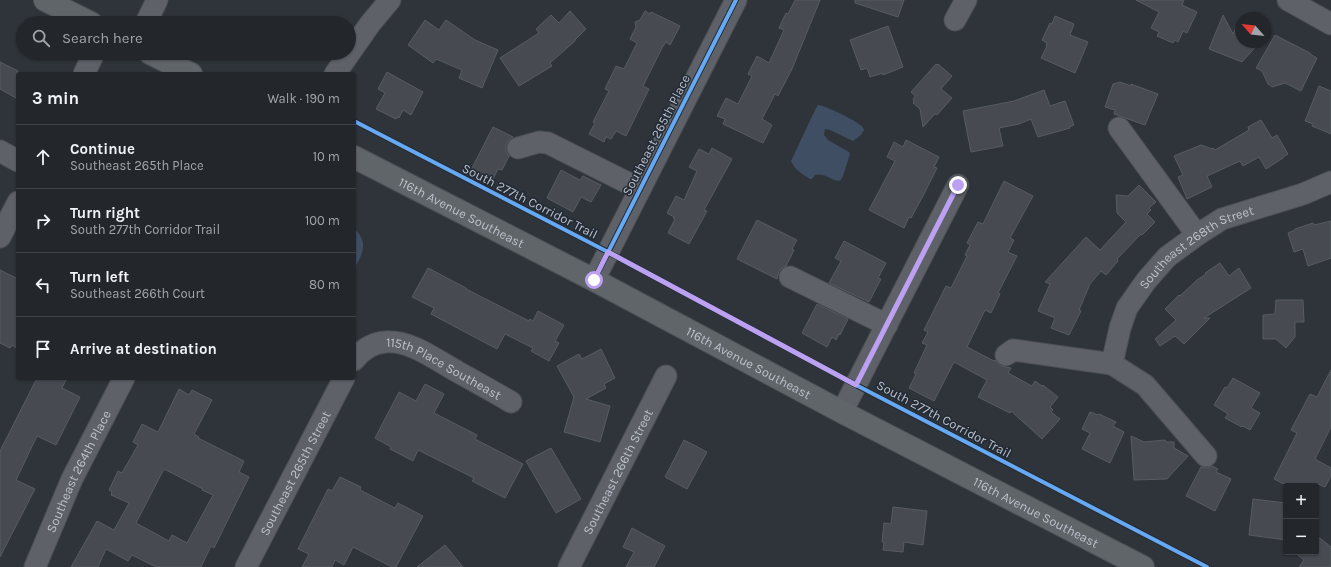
<!DOCTYPE html>
<html lang="en">
<head>
<meta charset="utf-8">
<style>
	body { margin:0; font-family:Karla,sans-serif; background:#2f3338; color:#f1f3f6 }
	.controls { position:absolute; right:12px; bottom:12px; display:grid; overflow:hidden; border-radius:4px; box-shadow:0 1px 3px #0004 }
	.controls button { width:36px; height:36px; display:grid; place-items:center; padding:0; border:0; border-bottom:1px solid #404448; background:#23272c; color:#f1f3f6; font:20px sans-serif }
	.compass { position:absolute; left:1235px; top:12px; width:36px; height:36px; border-radius:50%; background:#23272c; box-shadow:0 1px 3px #0004; rotate:297deg }
	.stop { position:absolute; width:12px; height:12px; margin:-9px; border:3px solid #bca0f2; border-radius:50%; background:#fff }
	.stop.end { background:#bca0f2; border-color:#fff; box-shadow:0 1px 4px #0008 }
	.list { margin:0; padding:0; list-style:none }
	h2 { display:flex; justify-content:space-between; align-items:center; height:52px; margin:0; padding:0 16px; font-size:17px }
	h2 small { font-size:13px; font-weight:400; color:#a3a5a9 }
	.list li { display:grid; grid-template-columns:26px 1fr auto; gap:12px; align-items:center; box-sizing:border-box; height:64px; padding:0 16px; border-top:1px solid #404448 }
	.list b { display:block; font-size:15px; white-space:nowrap }
	.list p { margin:0; font-size:13px; white-space:nowrap; color:#a3a5a9 }
	.list em { font-size:13px; font-style:normal; color:#a3a5a9 }
	.icon { flex:none; width:22px; height:22px; fill:none; stroke:currentColor; stroke-width:2; stroke-linecap:round; stroke-linejoin:round }
	.map { position:relative; flex:none; width:1331px; height:567px; overflow:hidden }
	.search { position:absolute; background:#23272c; box-shadow:0 1px 3px #0004; left:16px; top:16px; width:340px; height:44px; display:flex; align-items:center; gap:10px; box-sizing:border-box; padding:0 14px; border-radius:22px; color:#a3a5a9; font-size:15px }
	.panel { position:absolute; background:#23272c; box-shadow:0 1px 3px #0004; left:16px; top:72px; width:340px; height:308px; border-radius:4px }
	.map>svg:first-child { display:block }
	.water { fill:#3f4e62 }
	.building { fill:#474b51; stroke:#575b62; fill-rule:evenodd }
	.lines { fill:none; stroke-linecap:round; stroke-linejoin:round }
	.minor-casing { stroke:#4c5055; stroke-width:23 }
	.major-casing { stroke:#4c5057; stroke-width:24 }
	.minor { stroke:#5e6268; stroke-width:21 }
	.major { stroke:#60656a; stroke-width:22 }
	.cycleway-casing { stroke:#222a35; stroke-width:6 }
	.cycleway { stroke:#66a8f1; stroke-width:4 }
	.route { stroke:#bca0f2; stroke-width:5 }
	.labels { text-anchor:middle; dominant-baseline:central; stroke-width:3; stroke-linejoin:round; paint-order:stroke }
	.street-label { font-size:13px; fill:#bac0ca; stroke:#222a35 }
</style>
</head>
<body>
<div class="map">
<svg width="1331" height="567" viewBox="0 0 1331 567">
	<rect width="100%" height="100%" fill="#2f343a"/>
	<path class="water" d="M818 105C824 105 855 120 860 125 863 127 863 127 864 130L861 135 853 141 830 130 825 129 824 135 828 140 849 152 850 154 843 176 840 181C829 180 827 173 815 175L812 179H810C802 174 795 170 791 161L815 110Z
		M354 228C369 243 363 253 354 269Z"/>
	<path class="building" d="M795 0H820L792 69 778 96 775 94 762 119 772 125 763 143 723 124 725 119 717 116 726 98 738 104 752 76 748 74 757 56 769 63 784 30 779 28 786 13 788 14Z
		M855 0H904L898 17 855 3Z
		M1136 0H1184L1182 5 1197 12 1187 33 1183 31 1178 42 1175 40 1173 43 1157 36 1159 32 1151 28 1159 12Z
		M570 11 586 29 575 40V41L550 63 552 66 519 86 500 58 539 33 536 29 551 15 559 23Z
		M645 11 650 14 651 12 680 26 670 45 666 42 662 48 643 86 649 89 626 136 616 131 611 139 606 137 604 142 589 134 595 123 593 122 609 91 605 89 616 66 624 69 637 43 630 39 636 27 635 22 640 20Z
		M1223 15 1233 34 1240 18H1241V42H1260L1242 62 1209 49Z
		M1055 16 1074 24 1070 35 1088 42 1075 73 1041 58 1047 46 1046 45 1047 43 1042 40 1050 23 1052 24Z
		M425 20 439 30 446 20 475 40 498 50 482 88 459 78 462 70 436 59 433 63 408 45Z
		M888 26 903 67 883 75V73L870 77 867 68 861 70 850 40Z
		M1275 35 1310 53V54L1317 58 1301 91 1285 83 1272 87 1268 84 1262 71 1256 68Z
		M0 62 18 71V99L0 89Z
		M936 64 937 65 938 64 952 76 941 89 952 98 937 115 935 114 923 127 920 109 913 103 914 101 913 99 915 96 911 92Z
		M387 72 423 92 411 115 403 110 399 118 397 117 396 119 376 109 385 93 378 89Z
		M1120 82 1131 86V84L1158 94 1145 125 1114 114 1115 110 1105 107 1113 84Z
		M1319 86 1331 91V134L1312 126 1313 124 1305 121Z
		M1044 90 1050 106 1065 101 1074 125 1069 127 1070 128 1038 137 1031 119 1019 124 999 128 1003 146 971 152 963 111 1014 101Z
		M1261 120 1272 138 1277 135 1288 154 1283 157V158L1266 169 1259 157 1243 166 1240 161 1207 176 1212 187 1187 199 1178 177 1183 175 1174 156 1201 145 1212 149 1213 148 1215 150 1249 130 1248 127Z
		M493 127 513 137 509 140 506 145V152L509 156 502 170 498 169 492 181 471 170Z
		M906 140 939 157 934 167 937 168 923 196 911 218 909 217 904 228 869 210 895 161 887 157 894 142 903 147Z
		M712 148 732 159 704 210 707 211 689 244 668 233 675 219 673 218 674 217 667 213 676 196 684 200 697 171 689 167 699 149 709 154Z
		M561 170 580 180 583 176 601 185 591 202 581 197 573 212 547 198Z
		M1004 181 1033 196 1010 238 1014 240 1008 252 1017 256 998 293 1000 294 991 313 985 310 967 347 994 361 995 360 1001 366 1011 368 1008 373 1032 386 1035 381 1042 386 1043 385 1058 397 1050 407 1053 410 1051 412 1060 419 1042 439 1011 411 1010 413 978 397 987 380 954 362 934 401 909 388 916 374 914 373 927 345 922 343 928 332 924 330 946 286 951 288 967 256 965 255 970 245 967 243 978 222 983 224Z
		M1139 185 1156 202 1149 208 1151 210 1147 214 1155 222 1142 235 1141 234 1117 259 1118 261 1106 275 1101 271 1090 284 1079 310 1081 311 1069 335 1051 328 1055 318 1038 311 1050 284 1045 282 1086 237 1100 250 1126 222 1117 213 1116 195 1128 196Z
		M757 220 797 240 792 249 794 250 786 266 783 267 779 271 777 279 737 259Z
		M1331 221V258L1308 266 1303 249 1294 252 1288 233 1295 230V229L1313 223 1314 225Z
		M844 241 886 263 878 278 881 279 869 302 829 283 841 261 835 258Z
		M1220 263 1229 276 1239 268 1251 288 1204 318H1210L1184 344 1175 336 1160 346 1155 339 1176 320 1165 309 1179 295 1180 296 1197 280 1206 274 1205 273Z
		M428 268 466 288V289L529 321 530 319 533 321 538 311 564 325 555 341 559 343 549 361 531 351 533 348 505 334 497 349 431 314 434 308 412 297Z
		M0 270 18 279V349L12 345 10 348 0 343Z
		M1276 300H1303L1304 322H1295V337L1286 348 1276 339H1263V315L1275 314Z
		M817 304 848 319 840 335 839 334 836 340 832 337 827 347 802 333Z
		M601 349 615 378 604 384 606 388 586 399 610 406 600 442 564 432 574 397 557 366 579 354 582 359Z
		M1331 370V427L1315 459 1331 468V476L1325 487 1318 484 1317 486H1288L1274 479 1297 433 1291 430 1310 394 1317 397Z
		M37 378H67L62 388 80 397 56 445 37 436 16 480 35 489 0 557V451Z
		M1233 378 1260 393 1251 408 1260 413 1250 430 1243 426 1242 427 1225 418 1228 414 1214 405 1225 387 1227 388Z
		M425 384 444 394 434 413 477 435 475 439 523 464 505 498 472 481 474 478 418 450 413 461 390 449 391 447 375 438 399 392 416 401Z
		M179 389 189 395 192 390 212 400 194 434 199 437 198 438 244 461 239 472 249 477 214 548 211 546 201 567H156L132 555 128 561 106 549 98 567H71L97 521 114 530 129 503 111 495 112 492 109 490 118 471 122 473 138 445 133 442 142 424 158 432ZM164 469 203 489 202 490 213 495 187 543 172 535 169 541 136 523Z
		M1090 412 1098 415 1099 414 1116 422 1113 426 1124 432 1110 463 1082 449 1090 433 1082 429Z
		M1131 436 1144 442 1165 440 1166 442H1174V448L1188 456 1167 479 1134 480Z
		M684 440 707 452 687 489 665 477Z
		M551 448 581 499 556 513 526 461Z
		M1212 466 1218 469 1216 472 1231 479 1215 511 1186 496 1201 467 1208 468Z
		M340 477 361 487 360 490 395 508 398 503 423 516 396 567H392L353 547 344 565 335 560 332 567H302L309 554 298 549 328 489 332 491Z
		M1253 499 1286 503V540L1249 535Z
		M893 507 927 511 923 545 904 542 903 552 883 550 884 542H882L884 523 891 524Z
		M632 528 665 546 654 567H626L634 552 623 547Z
		M1316 535 1331 547V567H1299L1304 560 1294 552H1316Z
		M445 545 463 567H417Z"/>
	<g class="lines">
		<g class="minor-casing">
			<g id="minor">
				<path d="M1288 0 1331 24"/>
				<path d="M955 20 966 0"/>
				<path d="M146 23 157 0"/>
				<path d="M84 74 94 53"/>
				<path d="M335 74 370 24 390 0"/>
				<path d="M1119 128 1197 235"/>
				<path d="M518 148 539 142 548 143 640 189"/>
				<path d="M0 151 18 161"/>
				<path d="M0 237 18 202"/>
				<path d="M790 277 887 325"/>
				<path d="M594 280 736 0"/>
				<path d="M1006 355 1013 350 1112 364 1145 385 1206 456"/>
				<path id="s1" d="M354 360C362 350 371 343 385 342 411 340 436 360 458 372 476 382 494 392 511 402"/>
				<path id="s2" d="M1112 364 1120 328 1127 308 1146 281 1167 257 1197 235 1222 219 1303 194 1331 182"/>
				<path d="M842 412 958 185"/>
				<path id="s3" d="M35 567 72 479 124 378"/>
				<path id="s4" d="M246 567 344 378"/>
				<path id="s5" d="M569 567 666 376"/>
			</g>
		</g>
		<g class="major-casing">
			<g id="major">
				<path d="M45 0 91 23"/>
				<path d="M150 53 191 74"/>
				<path id="s6" d="M354 157 594 280 842 412 1143 567"/>
			</g>
		</g>
		<use href="#minor" class="minor"/>
		<use href="#major" class="major"/>
		<g class="cycleway-casing">
			<path id="cycleway" d="M354 121 608 252 856 385 1207 567
				M594 280 736 0"/>
		</g>
		<use href="#cycleway" class="cycleway"/>
	</g>
	<g class="lines">
		<path class="route" d="M594 280 608 252 856 385 958 185"/>
	</g>
	<g class="labels">
		<g class="street-label">
			<text transform="translate(656 135) rotate(-63)">Southeast 265th Place</text>
			<text transform="translate(530 201) rotate(27)">South 277th Corridor Trail</text>
			<text stroke="none"><textPath href="#s6" startOffset="121">116th Avenue Southeast</textPath></text>
			<text stroke="none"><textPath href="#s2" startOffset="153">Southeast 268th Street</textPath></text>
			<text stroke="none"><textPath href="#s6" startOffset="445">116th Avenue Southeast</textPath></text>
			<text stroke="none"><textPath href="#s1" startOffset="102">115th Place Southeast</textPath></text>
			<text transform="translate(944 419) rotate(28)">South 277th Corridor Trail</text>
			<text stroke="none"><textPath href="#s5" startOffset="107">Southeast 266th Street</textPath></text>
			<text stroke="none"><textPath href="#s3" startOffset="105">Southeast 264th Place</textPath></text>
			<text stroke="none"><textPath href="#s4" startOffset="106">Southeast 265th Street</textPath></text>
			<text stroke="none"><textPath href="#s6" startOffset="769">116th Avenue Southeast</textPath></text>
		</g>
	</g>
</svg>
<div class="controls">
<button>+</button>
<button>−</button>
</div>
<svg class="compass" viewBox="-18 -18 36 36"><path d="M0-13l5 13h-10z" fill="#e53935"/><path d="M0 13l5-13h-10z" fill="#a3a5a9"/></svg>
<div class="stop" style="left:594px;top:280px"></div>
<div class="stop end" style="left:958px;top:185px"></div>
<div class="search"><svg class="icon" aria-label="search" viewBox="0 0 24 24"><circle cx="10" cy="10" r="6"/><path d="M15 15l6 6"/></svg>Search here</div>
<section class="panel">
<h2>3 min<small>Walk · 190 m</small></h2>
<ul class="list">
<li><svg class="icon" aria-label="ahead" viewBox="0 0 24 24"><path d="M12 20V5M6 11l6-6 6 6"/></svg><div><b>Continue</b><p>Southeast 265th Place</p></div><em>10 m</em></li>
<li><svg class="icon" aria-label="right" viewBox="0 0 24 24"><path d="M7 20v-9h11M14 6l5 5-5 5"/></svg><div><b>Turn right</b><p>South 277th Corridor Trail</p></div><em>100 m</em></li>
<li><svg class="icon" aria-label="left" viewBox="0 0 24 24"><path d="M17 20v-9H6M10 6l-5 5 5 5"/></svg><div><b>Turn left</b><p>Southeast 266th Court</p></div><em>80 m</em></li>
<li><svg class="icon" aria-label="arrive" viewBox="0 0 24 24"><path d="M6 21V4h12l-3 4 3 4H6"/></svg><div><b>Arrive at destination</b></div></li>
</ul>
</section>
</div>
</body>
</html>
